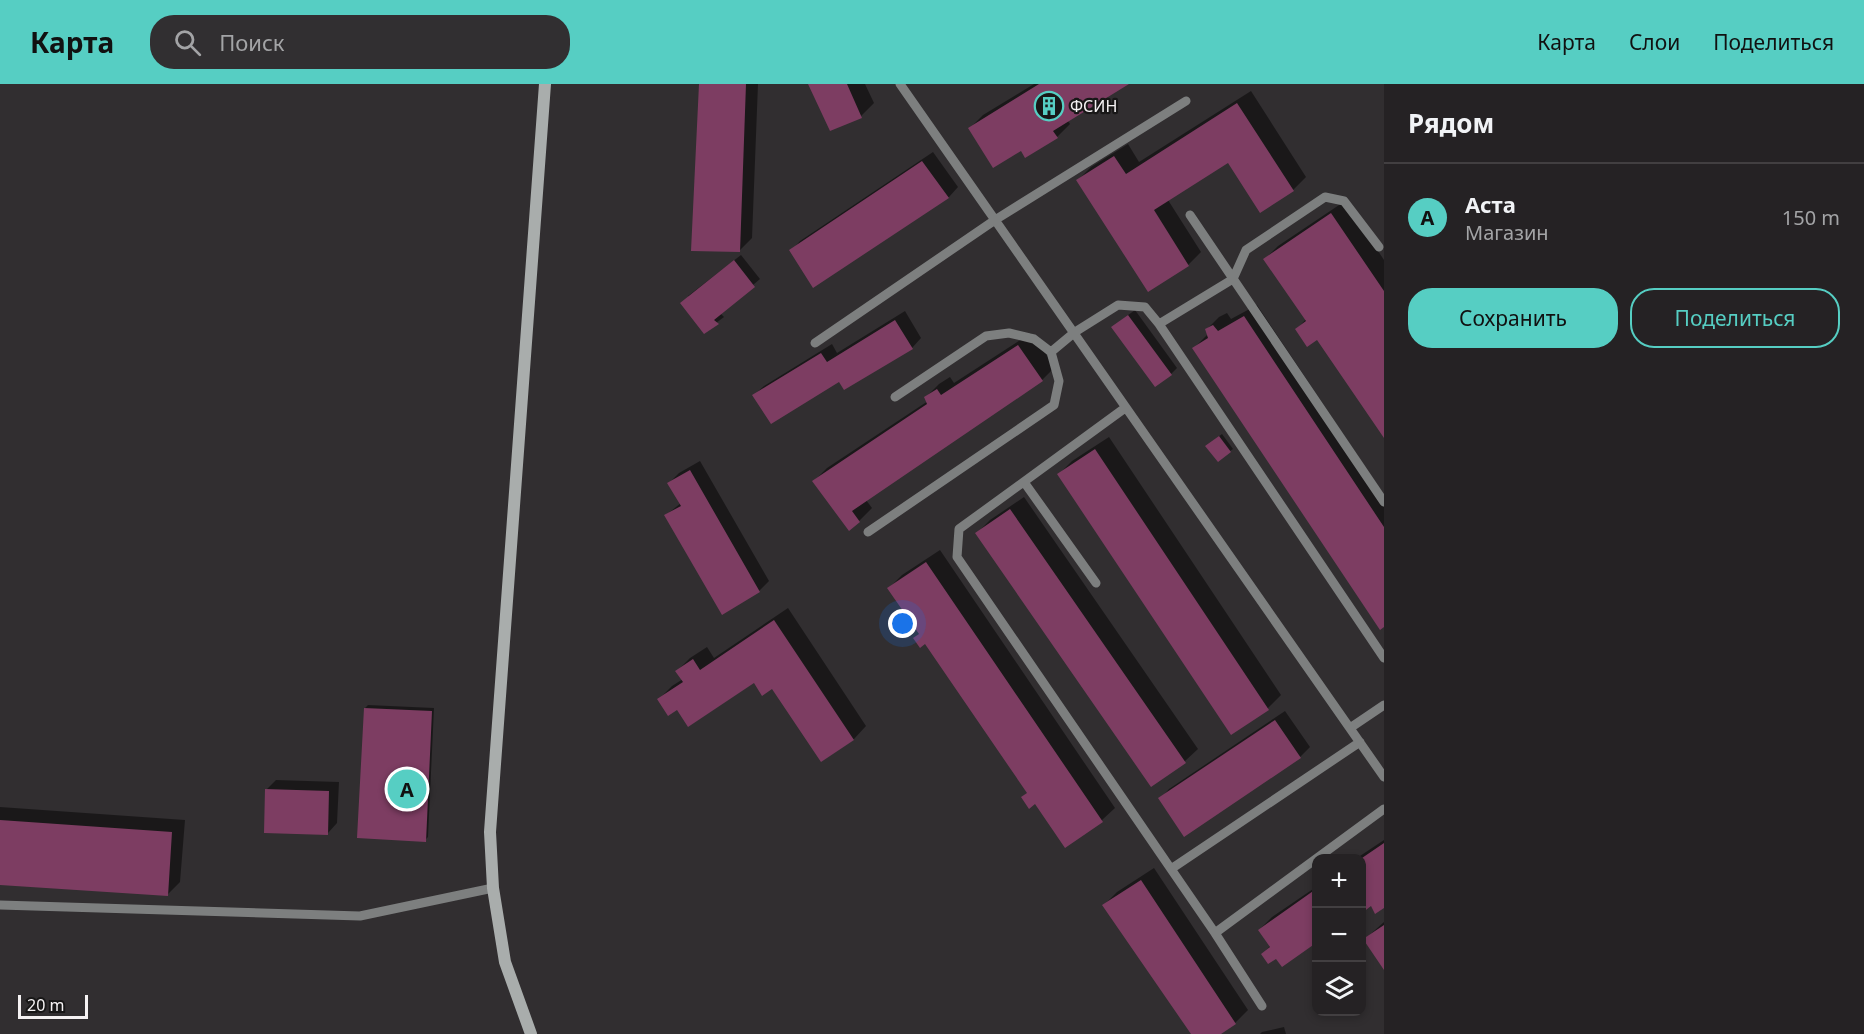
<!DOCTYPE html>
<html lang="ru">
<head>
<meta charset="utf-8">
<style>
	body { margin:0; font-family:"Noto Sans",sans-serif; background:#312f31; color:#f1f3f6 }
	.controls { position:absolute; right:18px; bottom:18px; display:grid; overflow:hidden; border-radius:12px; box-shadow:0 3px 9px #0003 }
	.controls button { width:54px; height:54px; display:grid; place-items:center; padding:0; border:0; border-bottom:2px solid #423f41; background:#252224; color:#f1f3f6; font:30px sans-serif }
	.scale { position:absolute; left:18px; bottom:15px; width:70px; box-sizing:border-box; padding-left:6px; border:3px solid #f5f2f3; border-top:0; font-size:16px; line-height:21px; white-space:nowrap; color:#f5f2f3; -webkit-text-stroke:4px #181717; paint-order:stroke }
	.you { position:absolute; left:903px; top:540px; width:21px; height:21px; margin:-15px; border:4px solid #fff; border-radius:50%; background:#1a73e8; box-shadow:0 0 0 9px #1a73e833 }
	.badge { display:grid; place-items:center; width:39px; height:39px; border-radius:50%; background:#56cec3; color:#111; font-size:20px; font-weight:700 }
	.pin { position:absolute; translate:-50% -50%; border:3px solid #fff; box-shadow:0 2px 6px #0006 }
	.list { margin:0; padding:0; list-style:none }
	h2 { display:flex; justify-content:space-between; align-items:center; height:78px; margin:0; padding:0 24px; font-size:26px }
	h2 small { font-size:20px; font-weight:400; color:#a3a4a6 }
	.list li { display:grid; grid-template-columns:39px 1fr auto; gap:18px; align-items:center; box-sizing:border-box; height:108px; padding:0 24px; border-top:2px solid #423f41 }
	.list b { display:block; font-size:22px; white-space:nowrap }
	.list p { margin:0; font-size:20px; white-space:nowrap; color:#a3a4a6 }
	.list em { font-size:20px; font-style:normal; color:#a3a4a6 }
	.actions { display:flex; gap:12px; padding:18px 24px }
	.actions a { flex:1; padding:14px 0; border:2px solid #56cec3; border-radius:24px; text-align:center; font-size:21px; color:#56cec3 }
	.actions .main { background:#56cec3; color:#111 }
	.icon { flex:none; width:33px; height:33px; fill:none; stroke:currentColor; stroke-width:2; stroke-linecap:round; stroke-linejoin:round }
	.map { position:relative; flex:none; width:1384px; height:950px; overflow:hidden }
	header { display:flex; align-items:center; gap:36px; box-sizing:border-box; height:84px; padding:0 30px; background:#56cec3; color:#111 }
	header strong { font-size:28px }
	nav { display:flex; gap:33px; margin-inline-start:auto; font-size:21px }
	.search { width:420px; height:54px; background:#312f31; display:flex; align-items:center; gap:15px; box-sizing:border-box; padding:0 21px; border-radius:24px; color:#a3a4a6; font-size:22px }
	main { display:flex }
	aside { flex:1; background:#252224 }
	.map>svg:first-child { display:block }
	.shadow { fill:#0007 }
	.building { fill:#7d3d62 }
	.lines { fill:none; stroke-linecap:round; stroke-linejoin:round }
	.service { stroke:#7d7f7f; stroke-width:9 }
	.secondary { stroke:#a9adac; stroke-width:12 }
	.labels { text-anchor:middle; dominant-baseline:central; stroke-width:4.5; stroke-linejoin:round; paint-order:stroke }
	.poi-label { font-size:16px; fill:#f5f2f3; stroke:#181717; text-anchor:start }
</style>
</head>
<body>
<header>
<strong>Карта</strong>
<div class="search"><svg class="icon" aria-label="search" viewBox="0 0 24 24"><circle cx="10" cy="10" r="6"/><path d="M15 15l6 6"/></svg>Поиск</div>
<nav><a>Карта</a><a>Слои</a><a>Поделиться</a></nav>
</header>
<main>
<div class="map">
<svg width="1384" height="950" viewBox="0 0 1384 950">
	<rect width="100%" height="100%" fill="#312e30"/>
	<path class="shadow" d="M700 0H758L752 154 739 167Z
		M809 0H865L874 19 861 32 831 45Z
		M1034 0H1126L1068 37 1070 40 1057 53 1021 65 970 44 983 31Z
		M1251 7 1306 93 1293 106 1229 77 1168 116 1201 168 1188 181 1149 206 1078 96 1091 83 1128 60 1139 78Z
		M933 68 958 103 949 113 813 202 791 167 800 157Z
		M1345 117 1384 176V351L1318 254 1297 245 1306 235 1265 175 1278 162Z
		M741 171 760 195 720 229 724 233 704 248 688 212Z
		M1257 221 1384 411V541L1380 544 1194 264 1208 250 1206 246 1219 233 1227 229 1231 235Z
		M1135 226 1177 284 1171 290 1120 237Z
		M905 227 921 254 912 264 840 296 754 311 764 302 832 260 837 269Z
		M1031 249 1055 283 1042 296 866 416 872 424 859 437 814 397 827 384 928 317 926 313 939 300 950 293 954 299Z
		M1222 350 1233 365 1230 367 1210 359Z
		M1109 353 1281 611 1268 624 1231 649 1059 390 1072 377Z
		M700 377 769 497 759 507 666 431 681 419 669 399 679 389Z
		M1024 413 1198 665 1185 677 1151 701 977 449 990 436Z
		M940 466 1115 724 1102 736 1065 761 889 504 902 491Z
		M788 524 866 642 854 655 822 676 773 603 754 597 677 624 659 615 672 602 683 595 677 587 690 574 707 563 714 574Z
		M368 621 434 624 428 753 425 756 365 624Z
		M1285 627 1310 663 1300 673 1160 715 1169 705Z
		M276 696 339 698 337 739 328 749 266 706Z
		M0 723 185 736 180 798 167 811 0 799Z
		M1384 756V822L1376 827 1371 820 1362 827V774H1357Z
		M1154 784 1248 926 1235 939 1218 950H1193L1104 821 1117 808Z
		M1316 803V858L1282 881 1276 873 1263 870 1270 862 1259 846 1272 833Z
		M1384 838V883L1365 855Z
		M1284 943 1286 950H1260L1262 948Z"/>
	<path class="building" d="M699 0H746L740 168 691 167Z
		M808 0H847L862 34 830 47Z
		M1039 0H1129L1053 47 1058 54 1025 74 1021 67 993 84 968 44Z
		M1237 19 1294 107 1260 129 1228 79 1154 126 1189 182 1148 208 1076 96 1114 72 1126 90Z
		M922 77 949 114 813 204 789 166Z
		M1331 129 1384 207V354L1317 256 1307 263 1295 245 1306 237 1263 175Z
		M734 176 755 203 714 236 719 240 704 250 680 219Z
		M1128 231 1172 291 1155 303 1111 243Z
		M1244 232 1384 443V543L1380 546 1192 264 1208 254 1205 245 1213 241 1218 247Z
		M895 236 913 265 844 306 839 298 771 340 752 311 821 269 827 278Z
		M1018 261 1043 297 852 427 860 438 849 447 812 397 927 320 924 313 937 305 941 311Z
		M1219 352 1231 368 1218 378 1205 362Z
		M1095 365 1269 626 1231 651 1057 390Z
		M690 386 760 508 722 531 664 431 681 422 667 399Z
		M1010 425 1186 679 1151 703 975 449Z
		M926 478 1103 738 1065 764 1035 720 1029 725 1021 713 1027 709 925 560 920 564 913 554 919 550 887 504Z
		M774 536 854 656 821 678 772 605 762 612 754 599 688 643 677 626 668 632 657 615 683 598 675 587 693 575 700 586Z
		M364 624 432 627 426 758 357 754Z
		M1275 636 1301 674 1184 753 1158 714Z
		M265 705 329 707 328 751 264 749Z
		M0 736 172 748 168 812 0 801Z
		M1384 759V824L1375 830 1371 822 1362 829V774Z
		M1141 796 1236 940 1221 950H1191L1102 821Z
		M1316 805V859L1282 883 1276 875 1268 880 1261 870 1270 863 1258 846Z
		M1384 841V886L1363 855Z"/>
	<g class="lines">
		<path class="service" d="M900 0 1384 693
			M1190 131 1384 418
			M1159 240 1233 195 1246 166 1325 113 1344 117 1379 163
			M815 259 995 136 1186 17
			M1051 268 1075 248 1118 221 1145 223 1159 240 1384 574
			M1125 324 959 445 957 473 1171 785
			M1024 398 1096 499
			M868 448 1054 321 1059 297 1051 268 1034 255 1009 249 986 252 895 313
			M1350 644 1384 621
			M0 821 360 832 493 804
			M1215 849 1171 785 1360 658
			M1262 922 1215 849 1384 725"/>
		<path class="secondary" d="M531 950 505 878 493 804 490 748 545 0"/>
	</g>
	<defs>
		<g id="building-ring" transform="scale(1.5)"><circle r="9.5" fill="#181717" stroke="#56cec3" stroke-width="1.5"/><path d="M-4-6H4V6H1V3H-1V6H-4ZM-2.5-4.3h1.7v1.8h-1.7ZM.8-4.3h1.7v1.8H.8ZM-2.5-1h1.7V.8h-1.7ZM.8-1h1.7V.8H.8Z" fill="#56cec3"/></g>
	</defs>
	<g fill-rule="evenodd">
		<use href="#building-ring" x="1049" y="22"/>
	</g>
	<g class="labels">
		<g class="poi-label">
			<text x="1070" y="22">ФСИН</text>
		</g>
	</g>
</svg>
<div class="controls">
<button>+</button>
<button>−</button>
<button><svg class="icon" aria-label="layers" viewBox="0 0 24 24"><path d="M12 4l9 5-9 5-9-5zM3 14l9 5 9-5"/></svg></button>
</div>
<div class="scale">20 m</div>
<div class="you"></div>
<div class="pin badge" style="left:407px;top:705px">A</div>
</div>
<aside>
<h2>Рядом<small></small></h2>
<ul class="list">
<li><span class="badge">A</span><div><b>Аста</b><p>Магазин</p></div><em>150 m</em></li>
</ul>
<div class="actions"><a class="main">Сохранить</a><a>Поделиться</a></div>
</aside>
</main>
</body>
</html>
